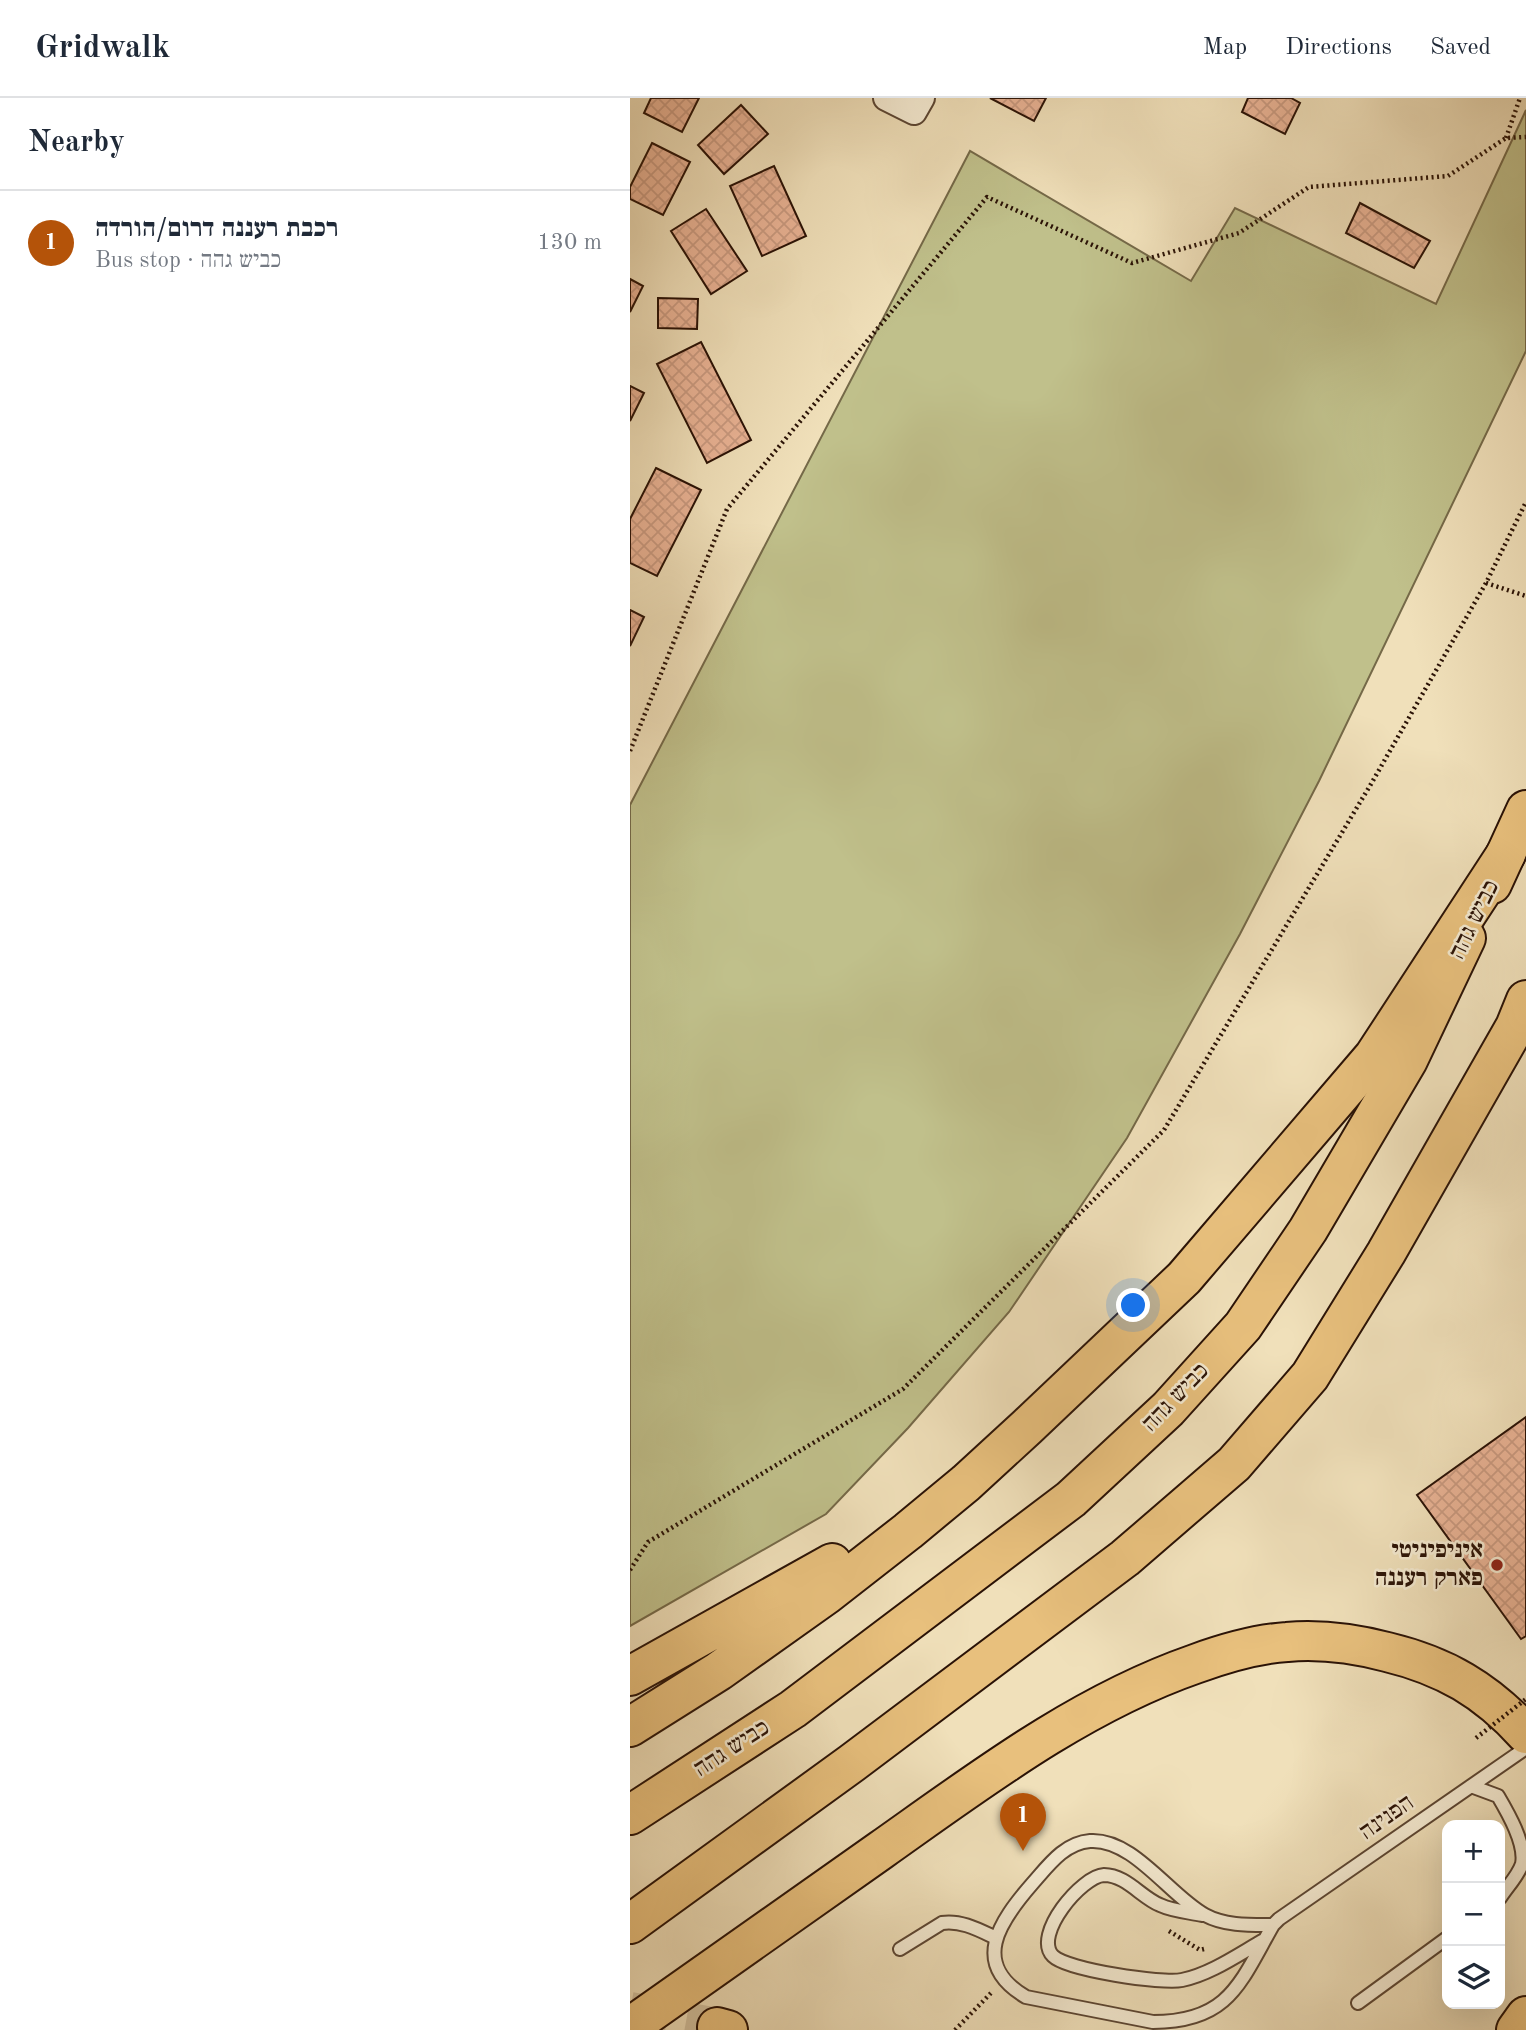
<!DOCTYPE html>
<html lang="en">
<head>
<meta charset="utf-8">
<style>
	body { margin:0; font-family:"Old Standard TT","Frank Ruhl Libre",serif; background:#f2f2f3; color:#1f2937 }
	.controls { position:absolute; right:21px; bottom:21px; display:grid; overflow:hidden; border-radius:14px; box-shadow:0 7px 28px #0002 }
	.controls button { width:63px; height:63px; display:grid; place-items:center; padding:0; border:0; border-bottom:2px solid #e0e1e3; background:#fff; color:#1f2937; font:35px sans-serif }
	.you { position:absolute; left:504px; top:1208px; width:24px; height:24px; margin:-18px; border:5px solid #fff; border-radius:50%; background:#1a73e8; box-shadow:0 0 0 10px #1a73e833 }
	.badge { display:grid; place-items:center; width:46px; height:46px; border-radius:50%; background:#b45309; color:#fff; font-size:23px; font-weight:700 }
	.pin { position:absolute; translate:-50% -58px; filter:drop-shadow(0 2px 4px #0008) }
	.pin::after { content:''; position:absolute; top:37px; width:24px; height:21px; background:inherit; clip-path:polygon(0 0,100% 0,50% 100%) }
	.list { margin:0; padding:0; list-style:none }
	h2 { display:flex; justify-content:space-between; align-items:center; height:91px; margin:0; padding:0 28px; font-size:30px }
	h2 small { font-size:23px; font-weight:400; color:#747a83 }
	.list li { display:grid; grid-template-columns:46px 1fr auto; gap:21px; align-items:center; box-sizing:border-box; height:105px; padding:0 28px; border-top:2px solid #e0e1e3 }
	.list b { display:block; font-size:26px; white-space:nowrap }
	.list p { margin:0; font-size:23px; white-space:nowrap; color:#747a83 }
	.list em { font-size:23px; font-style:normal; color:#747a83 }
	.icon { flex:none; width:38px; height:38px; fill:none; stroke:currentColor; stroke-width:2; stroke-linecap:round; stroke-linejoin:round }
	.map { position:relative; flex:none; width:896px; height:1932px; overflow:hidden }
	header { display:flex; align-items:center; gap:42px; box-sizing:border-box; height:98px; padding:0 35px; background:#fff; border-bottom:2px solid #e0e1e3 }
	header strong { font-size:33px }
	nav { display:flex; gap:38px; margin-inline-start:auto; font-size:24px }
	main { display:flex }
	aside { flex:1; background:#fff }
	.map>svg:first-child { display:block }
	.grass { fill:#c0c08b; stroke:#756948; stroke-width:2 }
	.building { fill:url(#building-cross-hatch); stroke:#2a1206; stroke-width:2 }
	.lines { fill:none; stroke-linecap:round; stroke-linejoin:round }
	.motorway-tunnel { stroke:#d2c19f; stroke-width:38; stroke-dasharray:38 19; stroke-linecap:butt }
	.service-casing { stroke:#5c4633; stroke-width:16 }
	.minor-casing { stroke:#5c4633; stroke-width:28 }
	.trunk-casing { stroke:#2a1206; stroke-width:42 }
	.motorway-casing { stroke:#2a1206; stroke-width:42 }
	.path { stroke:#2a1206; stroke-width:4.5; stroke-dasharray:2 3.5; stroke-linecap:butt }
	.service { stroke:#f5ebd2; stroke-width:12 }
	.minor { stroke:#f5ebd2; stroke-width:24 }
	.trunk { stroke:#e8c07d; stroke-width:38 }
	.motorway { stroke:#e8c07d; stroke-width:38 }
	.path-bridge { stroke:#2a1206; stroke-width:4.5; stroke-dasharray:2 3.5; stroke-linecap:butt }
	.poi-dot { fill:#8f2418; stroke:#f5ebd2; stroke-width:2.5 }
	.labels { text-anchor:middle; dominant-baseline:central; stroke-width:5; stroke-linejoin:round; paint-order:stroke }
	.street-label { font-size:24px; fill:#2a1206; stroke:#f5ebd2 }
	.poi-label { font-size:24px; font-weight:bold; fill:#2a1206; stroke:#f5ebd2; text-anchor:end }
</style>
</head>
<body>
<header>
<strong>Gridwalk</strong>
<nav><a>Map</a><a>Directions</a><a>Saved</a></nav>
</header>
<main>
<aside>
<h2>Nearby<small></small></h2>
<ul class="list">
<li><span class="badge">1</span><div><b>רכבת רעננה דרום/הורדה</b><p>Bus stop · כביש גהה</p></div><em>130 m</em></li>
</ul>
</aside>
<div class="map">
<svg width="896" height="1932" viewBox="0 0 896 1932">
	<defs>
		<pattern id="building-cross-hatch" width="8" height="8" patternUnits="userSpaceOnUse" patternTransform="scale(1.75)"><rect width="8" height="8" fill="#e9b395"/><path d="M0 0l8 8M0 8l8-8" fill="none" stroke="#c8997f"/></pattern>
	</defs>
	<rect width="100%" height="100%" fill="#f0e0ba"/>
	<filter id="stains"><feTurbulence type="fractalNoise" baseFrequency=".00286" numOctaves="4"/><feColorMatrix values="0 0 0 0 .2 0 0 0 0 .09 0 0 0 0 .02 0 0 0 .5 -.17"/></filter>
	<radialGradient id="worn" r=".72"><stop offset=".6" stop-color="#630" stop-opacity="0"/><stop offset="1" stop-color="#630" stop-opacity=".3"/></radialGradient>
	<path class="grass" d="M896 12V253L689 683 610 836 497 1040 379 1214 278 1330 196 1416 0 1528V707L340 53 561 183 605 110 806 206Z"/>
	<path class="building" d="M21 0H69L52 34 14 15Z
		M360 0H416L404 23Z
		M618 0H661L670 5 655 36 612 14Z
		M111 7 138 36 94 76 68 47Z
		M22 45 60 64 33 117 0 101V89Z
		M144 68 176 138 132 158 100 88Z
		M730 105 800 143 784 170 716 135Z
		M76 111 117 173 81 196 41 133Z
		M0 181 13 188 0 214Z
		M28 200 68 201 67 231 28 230Z
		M71 244 121 342 77 365 27 266Z
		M0 288 14 295 0 323Z
		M26 370 71 392 27 478 0 465V421Z
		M0 512 14 519 0 548Z
		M896 1319V1538L891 1541 787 1397Z"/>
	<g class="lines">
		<path class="motorway-tunnel" d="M0 1913 87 1929"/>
		<g class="service-casing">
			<path id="service" d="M841 1688 868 1698C878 1715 896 1746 892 1766 888 1778 877 1789 870 1800
				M572 1817C558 1814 543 1813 530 1807 512 1800 496 1777 474 1777 452 1778 402 1837 423 1858 437 1872 532 1886 552 1882 581 1876 609 1856 634 1842
				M643 1827C621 1827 595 1828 575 1817 540 1798 503 1740 460 1743 434 1745 418 1768 402 1786 369 1824 340 1866 396 1899L523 1924C599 1924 610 1885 643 1827L649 1821 896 1650
				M270 1851 312 1825C331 1822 349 1832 366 1840
				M728 1905 817 1840"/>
		</g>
		<g class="minor-casing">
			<path id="minor" d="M256 0 284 14 292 0"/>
		</g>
		<g class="trunk-casing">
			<path id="trunk" d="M862 786 896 712
				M0 1717 163 1611 441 1401 538 1311 613 1228 678 1132 778 962 836 840
				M0 1826 222 1665 495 1460 604 1366 680 1278 756 1155 885 929 896 902"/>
		</g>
		<g class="motorway-casing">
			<path id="motorway" d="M0 1578 202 1465
				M0 1629 89 1573 196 1497 278 1433 336 1385 397 1329 554 1180 744 958 876 756
				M0 1929C84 1870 168 1811 251 1752 350 1682 450 1606 565 1566 595 1555 626 1546 657 1544 690 1541 726 1546 757 1554 815 1568 856 1592 896 1636
				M87 1929 98 1932
				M886 1932 896 1918"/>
		</g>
		<path class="path" d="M876 40 890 0
			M856 485 896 498
			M0 653 97 411 357 99 502 165 609 135 679 89 818 78 876 40 896 39
			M0 1472 18 1444 273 1291 534 1032 741 686 856 485 896 404
			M539 1833 570 1852 574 1851
			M325 1932 361 1895"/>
		<use href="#service" class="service"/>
		<use href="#minor" class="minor"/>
		<use href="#trunk" class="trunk"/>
		<use href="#motorway" class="motorway"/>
		<path class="path-bridge" d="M846 1640 896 1601"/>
	</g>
	<circle class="poi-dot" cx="867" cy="1467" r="7"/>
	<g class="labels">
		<g class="street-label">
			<text transform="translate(845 822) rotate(-64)">כביש גהה</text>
			<text transform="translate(546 1300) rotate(-46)">כביש גהה</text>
			<text transform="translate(102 1651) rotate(-33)">כביש גהה</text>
			<text transform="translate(757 1720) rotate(-35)">הפנינה</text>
		</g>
		<g class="poi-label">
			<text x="853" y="1453">איניפיניטי<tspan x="853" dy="28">פארק רעננה</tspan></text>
		</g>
	</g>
	<rect width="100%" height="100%" filter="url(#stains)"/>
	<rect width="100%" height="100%" fill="url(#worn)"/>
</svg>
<div class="controls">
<button>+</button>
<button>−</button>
<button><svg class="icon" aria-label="layers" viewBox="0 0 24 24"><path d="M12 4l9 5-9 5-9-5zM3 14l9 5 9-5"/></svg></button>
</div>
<div class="you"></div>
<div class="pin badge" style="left:393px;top:1753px">1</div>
</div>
</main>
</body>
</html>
